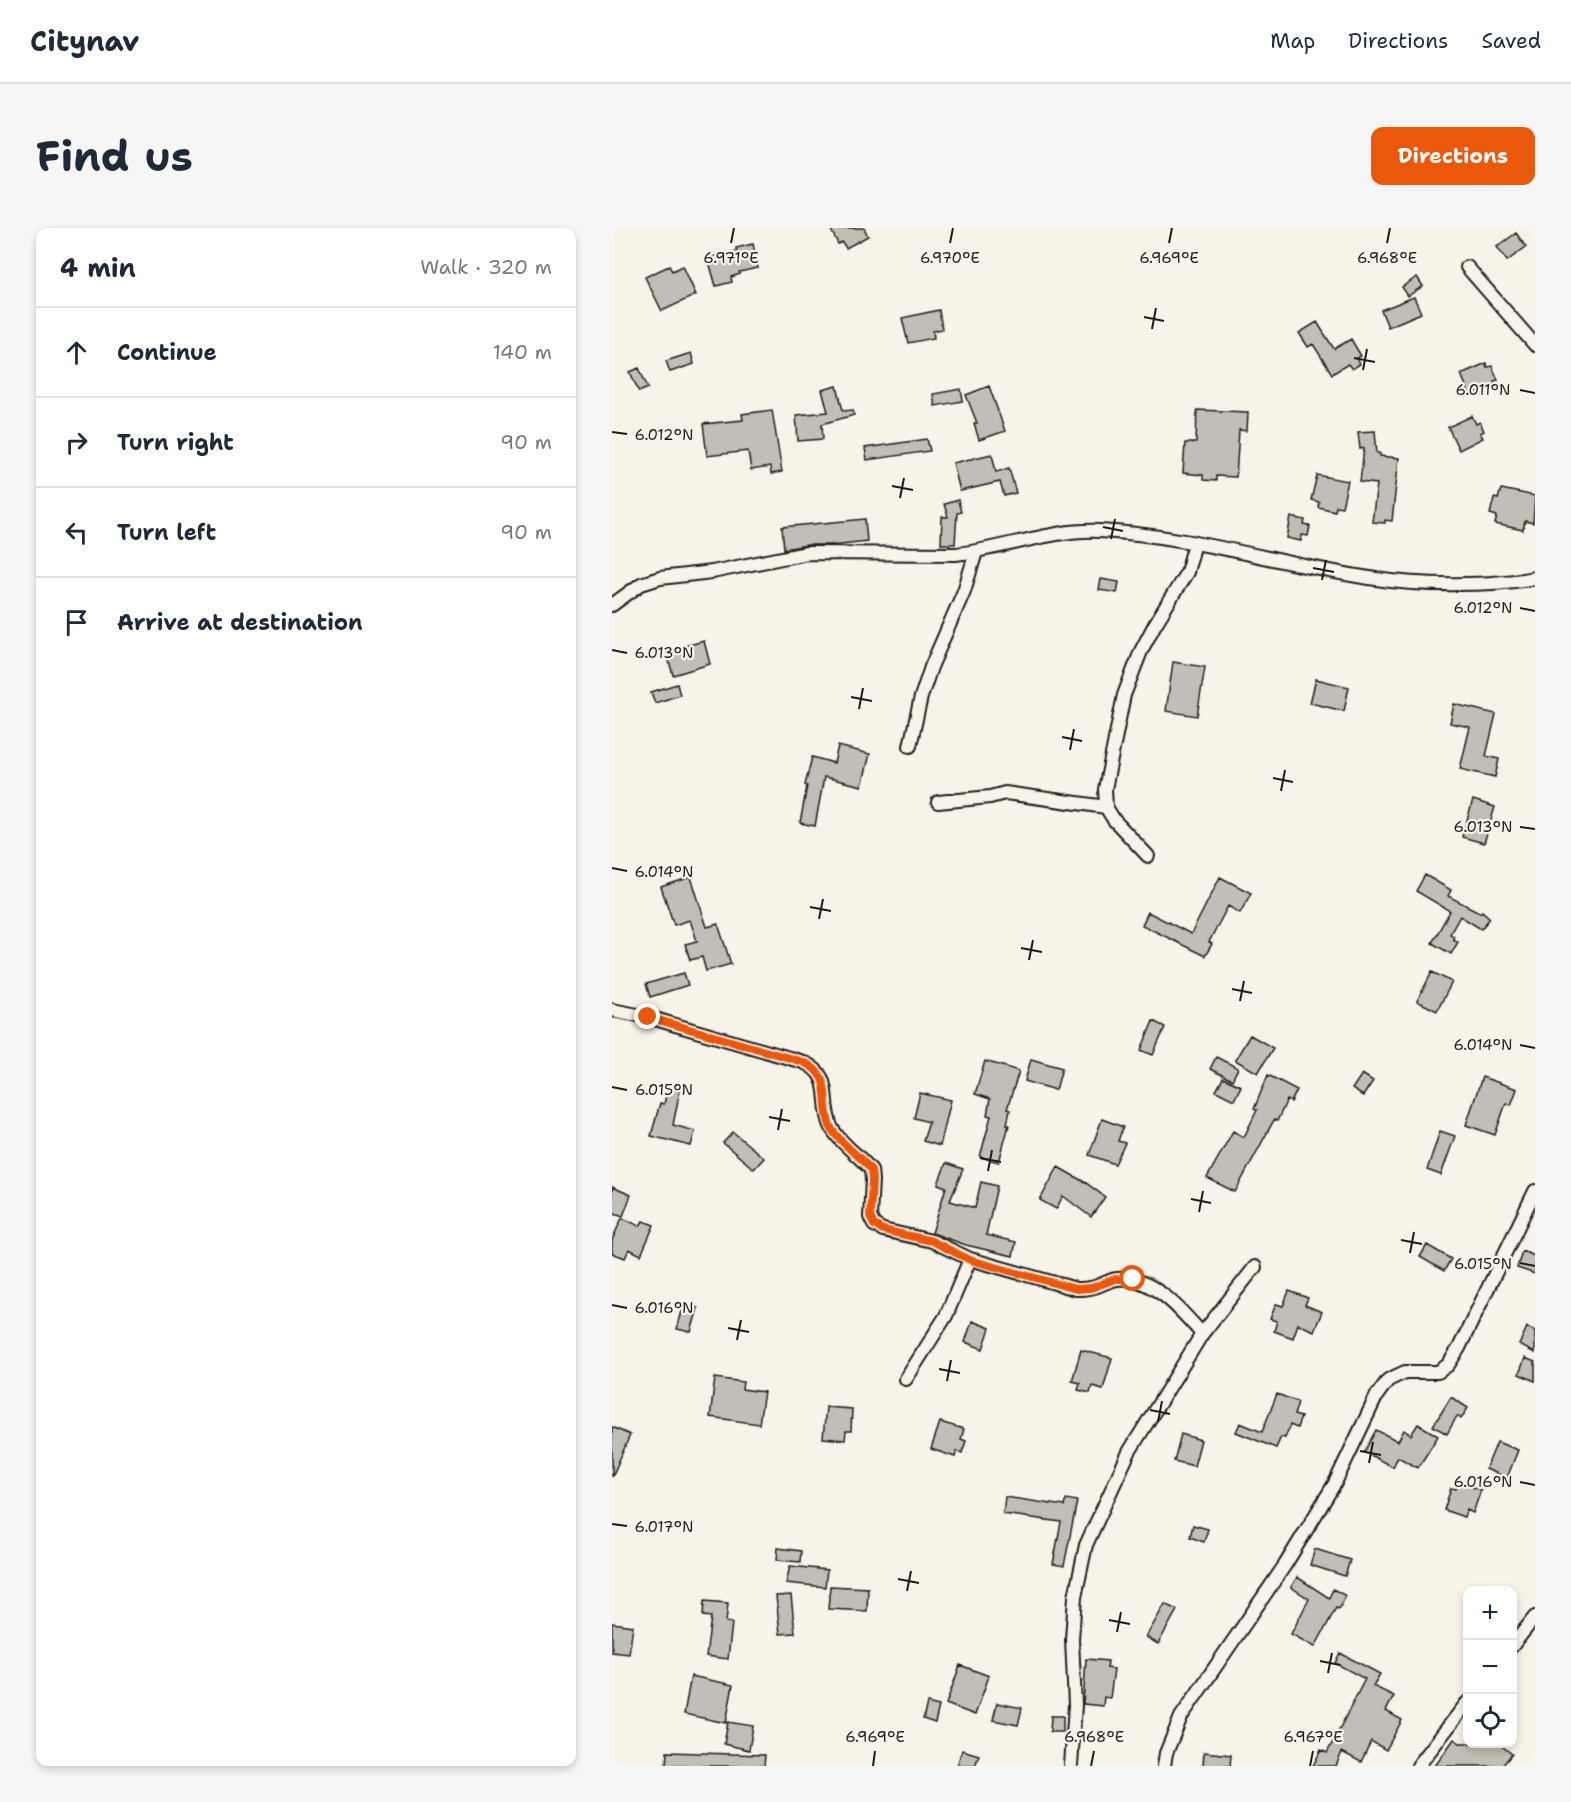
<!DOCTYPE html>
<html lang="en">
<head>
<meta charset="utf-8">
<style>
	body { margin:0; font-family:"Shantell Sans",sans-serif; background:#f6f6f7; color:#1f2937 }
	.controls { position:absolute; right:18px; bottom:18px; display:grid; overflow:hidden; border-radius:12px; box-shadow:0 3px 9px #0003 }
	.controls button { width:54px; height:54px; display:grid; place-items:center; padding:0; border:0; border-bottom:2px solid #e0e1e3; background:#fff; color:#1f2937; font:30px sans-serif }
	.stop { position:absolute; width:18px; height:18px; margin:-14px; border:4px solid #ea580c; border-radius:50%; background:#fff }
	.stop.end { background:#ea580c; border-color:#fff; box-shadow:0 2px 6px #0008 }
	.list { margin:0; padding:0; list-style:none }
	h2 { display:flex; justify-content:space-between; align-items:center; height:78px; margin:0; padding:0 24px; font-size:26px }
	h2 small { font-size:20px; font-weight:400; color:#747a83 }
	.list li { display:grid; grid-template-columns:39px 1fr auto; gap:18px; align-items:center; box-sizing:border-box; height:90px; padding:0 24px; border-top:2px solid #e0e1e3 }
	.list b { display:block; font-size:22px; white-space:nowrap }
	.list em { font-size:20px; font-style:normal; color:#747a83 }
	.icon { flex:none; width:33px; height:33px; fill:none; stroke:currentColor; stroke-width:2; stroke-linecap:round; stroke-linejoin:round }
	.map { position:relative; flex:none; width:923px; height:1538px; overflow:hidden; border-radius:12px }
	header { display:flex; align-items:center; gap:36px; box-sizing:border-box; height:84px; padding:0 30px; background:#fff; border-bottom:2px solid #e0e1e3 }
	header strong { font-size:28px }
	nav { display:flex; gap:33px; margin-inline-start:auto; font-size:21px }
	.intro { display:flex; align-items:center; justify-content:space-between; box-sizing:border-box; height:144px; padding:0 36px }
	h1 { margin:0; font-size:42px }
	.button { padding:15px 27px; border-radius:12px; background:#ea580c; color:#fff; font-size:21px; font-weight:700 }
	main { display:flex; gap:36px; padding:0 36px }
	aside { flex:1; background:#fff; border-radius:12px; box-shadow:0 3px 9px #0003 }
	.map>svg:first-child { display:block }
	.building { fill:#c0beb5; stroke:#1c1c1c; stroke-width:1.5 }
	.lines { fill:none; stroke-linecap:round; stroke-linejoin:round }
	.street-casing { stroke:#1c1c1c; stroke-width:16 }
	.street { stroke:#f7f3e8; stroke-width:12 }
	.route { stroke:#ea580c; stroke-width:8 }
	.ticks { fill:none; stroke:#1c1c1c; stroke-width:2 }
	.ticks-label { font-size:15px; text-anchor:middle; fill:#1c1c1c; stroke:#f7f3e8; stroke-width:4.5; stroke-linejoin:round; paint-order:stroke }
</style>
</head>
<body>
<header>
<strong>Citynav</strong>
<nav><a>Map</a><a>Directions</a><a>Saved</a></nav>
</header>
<div class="intro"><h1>Find us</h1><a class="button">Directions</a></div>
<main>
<aside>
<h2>4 min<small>Walk · 320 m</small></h2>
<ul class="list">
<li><svg class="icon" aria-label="ahead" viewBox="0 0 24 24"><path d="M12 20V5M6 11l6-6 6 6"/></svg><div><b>Continue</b></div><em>140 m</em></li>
<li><svg class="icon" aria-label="right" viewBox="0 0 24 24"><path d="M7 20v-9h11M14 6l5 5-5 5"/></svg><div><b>Turn right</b></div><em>90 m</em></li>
<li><svg class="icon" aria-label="left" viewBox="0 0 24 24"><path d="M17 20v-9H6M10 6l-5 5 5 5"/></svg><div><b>Turn left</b></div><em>90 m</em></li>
<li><svg class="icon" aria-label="arrive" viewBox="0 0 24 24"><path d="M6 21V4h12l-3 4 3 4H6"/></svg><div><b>Arrive at destination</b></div></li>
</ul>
</aside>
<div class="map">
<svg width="923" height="1538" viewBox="0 0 923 1538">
	<rect width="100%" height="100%" fill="#f7f3e8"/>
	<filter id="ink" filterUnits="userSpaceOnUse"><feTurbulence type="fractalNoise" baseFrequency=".0167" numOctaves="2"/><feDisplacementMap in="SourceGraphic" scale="12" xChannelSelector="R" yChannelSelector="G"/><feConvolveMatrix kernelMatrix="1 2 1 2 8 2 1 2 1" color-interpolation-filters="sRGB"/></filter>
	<g filter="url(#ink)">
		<path class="building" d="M218 0H252L256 8 234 20 230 14 226 16Z
			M904 5 914 19 895 33 885 19Z
			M141 16 146 40 127 44 128 46 119 49 120 54 104 58 96 30 125 23 124 20Z
			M57 38 60 43 71 38 84 67 50 83 33 49Z
			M805 49 811 58 796 68 790 59Z
			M802 69 809 85 776 99 769 82Z
			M327 82 330 101 321 103 322 110 296 115 290 90Z
			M705 94 722 121 739 111 749 128 745 130 748 136 740 141 736 136 720 146 701 116 696 119 687 105Z
			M79 125 82 136 58 144 54 133Z
			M874 135 875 139 880 138 886 152 882 153 883 157 858 168 849 146Z
			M27 140 36 160 27 164 18 144Z
			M225 158 231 183 241 182 242 187 210 196 211 211 186 213 184 187 216 184 210 162Z
			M377 158 393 203 367 212 362 195H365L354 167Z
			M349 161 351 173 323 178 321 166Z
			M160 182 170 244 159 246 158 239 139 242 136 223 95 228 91 196 131 192 130 186Z
			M585 182 636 184 635 203 627 202 624 249 604 248V253L591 252V247L571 245 573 215H584Z
			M860 188 864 196 868 194 872 203 868 205 871 210 847 222 836 199Z
			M763 203 765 225H768V228L787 230 780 293 773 292V295L760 294 765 256 748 254 752 220 748 221 746 204Z
			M315 211 318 223 255 232 253 220Z
			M380 226 384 244 397 240 404 265 392 268 388 254 348 263 341 235Z
			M705 247 736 253 730 279 724 278 723 283 706 279 707 274 699 272Z
			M889 261 923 268 921 295 913 293 911 302 883 296 885 288 878 286 882 270 886 271Z
			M346 272 349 284 345 285 343 316H329L330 289H336L332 276Z
			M679 289 693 292 692 297 698 298 696 308 690 307 689 313 675 310Z
			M253 291 255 313 220 317H195L172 321 170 299Z
			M489 351 507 354 505 365 487 362Z
			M92 413 98 436 61 447 54 423Z
			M561 434 593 439 585 488 554 483Z
			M704 451 737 459 732 483 698 475Z
			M65 456 68 467 43 475 39 464Z
			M842 476 884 486 874 528 887 531 883 549 848 541 858 499 838 495Z
			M226 518 258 526 250 558 212 549 203 598 188 595 195 558 193 557 200 529 222 535Z
			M861 572 883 579 872 615 850 609Z
			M813 647 839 662 836 668 869 685 870 683 878 690 869 701 848 688 838 706 842 708 841 711 846 714 839 726 820 715 838 683 804 663Z
			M79 649 95 699 106 696 119 736 94 743 90 729 78 732 73 716 85 713 78 692 62 697 49 659Z
			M608 649 639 665 628 685 616 678 597 714 600 716 593 728 530 697 536 684 579 706Z
			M820 744 840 754 825 783 805 773Z
			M72 745 76 757 38 769 34 756Z
			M541 793 553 799 541 827 529 822Z
			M638 807 661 820 646 845 623 832Z
			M604 829 626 840 620 852 598 841Z
			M419 831 450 840 444 862 413 853Z
			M373 833 407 843 395 881 398 882 395 897H397L387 934 368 929 379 888 375 887 378 871 363 866Z
			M750 846 761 853 751 868 740 861Z
			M656 847 685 862 679 874 675 872 665 893 662 892 623 964 595 950 621 903 632 909 645 882 642 881Z
			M870 849 905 861 899 877 894 875 883 907 854 897Z
			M611 850 629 858 622 872 604 863Z
			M56 859 68 862 61 897 83 903 79 918 39 908 48 875 52 876Z
			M308 865 339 872 328 918 311 913 317 894 302 890Z
			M490 891 511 899 506 913 513 915 503 936 477 927Z
			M828 903 843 908 829 947 815 942Z
			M121 904 152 930 142 941 111 915Z
			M334 935 351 941 338 973 363 980 369 954 385 958 374 1007 404 1014 401 1028 354 1017 320 1005 334 959 326 956Z
			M446 939 474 955 493 969 479 989 451 968 444 981 428 972Z
			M0 959 19 967 11 988 0 984Z
			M10 990 28 998 31 993 42 997 29 1027 17 1021 13 1030 0 1025V1012Z
			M815 1017 839 1031 832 1043 808 1029Z
			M910 1023 923 1028V1046L905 1040Z
			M677 1063 696 1070 693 1077 710 1084 702 1103 686 1096 681 1110 662 1103 665 1093 658 1091 664 1076 671 1078Z
			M72 1076 86 1080 79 1104 65 1101Z
			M360 1093 378 1100 371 1121 353 1114Z
			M915 1099 923 1103V1125L907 1117Z
			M469 1122 500 1130 491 1161 480 1158 478 1165 466 1162 468 1155 460 1153Z
			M913 1130 923 1134V1153L907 1146Z
			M103 1150 131 1154 130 1161 152 1164 147 1196 98 1189Z
			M665 1166 686 1174 682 1187 689 1189 685 1200 678 1197 673 1210 669 1209 664 1220 624 1204 628 1195 650 1204Z
			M839 1169 856 1180 849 1191 845 1188 835 1206 821 1198Z
			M214 1179 240 1181 239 1203H234L233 1212 211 1210Z
			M328 1194 352 1201 349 1211 354 1213 350 1225 345 1223 343 1229 319 1221Z
			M806 1196 826 1208 806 1240 786 1229 781 1239 752 1224 764 1202 786 1213 792 1202 799 1207Z
			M0 1199 18 1207 0 1249Z
			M569 1206 589 1212 582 1238 562 1233Z
			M885 1214 906 1222 895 1250 874 1241Z
			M846 1254 869 1262 861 1285 855 1282 852 1289 832 1282 839 1260 844 1261Z
			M393 1269 452 1278 454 1271 465 1273 452 1338 441 1336 449 1294 391 1286Z
			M581 1297 596 1301 592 1314 578 1309Z
			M166 1320 189 1323 188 1334 165 1332Z
			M703 1321 738 1332 733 1348 698 1337Z
			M178 1338 215 1342 213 1359 174 1355Z
			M685 1349 717 1370 721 1361 734 1368 727 1381 724 1380 703 1419 679 1406 697 1371 679 1359Z
			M218 1358 256 1360 255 1383 216 1381Z
			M179 1367 183 1405 168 1406 164 1368Z
			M92 1373 116 1375 114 1394 120 1395 116 1431 94 1428 99 1389 91 1388Z
			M553 1376 565 1382 546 1416 534 1409Z
			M0 1395 21 1398 17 1426 0 1424Z
			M728 1425 768 1446 761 1458 782 1468 774 1483 790 1492 774 1522 759 1513 749 1534 730 1524 724 1538H701L709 1522 715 1525 753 1451 723 1435Z
			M474 1431 496 1433 495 1440 502 1441 498 1470 492 1469 491 1478 471 1476Z
			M348 1437 377 1448 363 1487 334 1476Z
			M79 1448 121 1457 114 1495 72 1486Z
			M315 1475 327 1478 323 1495 311 1491Z
			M385 1475 410 1480 406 1497 381 1492Z
			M439 1488H451V1504H438Z
			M116 1494 141 1498 137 1522 112 1516Z
			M842 1511 848 1515H886L900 1526 890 1538H823Z
			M350 1522 367 1527 363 1538H345Z
			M55 1524 153 1527 152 1538H54Z
			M592 1524 619 1527 618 1538H591Z"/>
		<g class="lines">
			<g class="street-casing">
				<path id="street" d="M855 39 923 117
					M0 377 29 356 48 350 100 344 195 325 344 326C392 321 439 301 487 303 582 307 672 338 764 351 809 358 879 358 923 350
					M298 518 309 469 319 439 352 363 364 324
					M326 574 378 569 393 565 494 579
					M536 628 502 592 494 579 493 561 512 467 529 423 542 398 575 344 583 315
					M0 782 36 789 191 834C223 848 208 872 219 898 225 913 248 928 259 942L260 952 258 989 262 997 271 1002 320 1013 358 1031 464 1061C469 1061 474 1061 478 1060 487 1059 496 1052 505 1051 540 1047 570 1083 590 1106
					M294 1151 334 1088 358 1031
					M900 1418 923 1389
					M459 1538 463 1477 460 1411 463 1369 474 1317 517 1224 590 1106 643 1039
					M552 1538 554 1525 569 1489 673 1337 723 1255 765 1167 776 1152 793 1144H826L836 1137 847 1120 923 963
					M806 1538 855 1475"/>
			</g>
			<use href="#street" class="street"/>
		</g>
	</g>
	<g class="lines" filter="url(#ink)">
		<path class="route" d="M36 789 191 834C223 848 208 872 218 898 225 913 248 928 259 942L260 952 258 989 262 997 271 1002 320 1013 358 1032 464 1061 479 1060 503 1051H521"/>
	</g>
	<path class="ticks" d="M119 15 122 0M338 15 341 0M557 15 560 0M775 15 778 0M532 89 552 93M540 101 544 80M742 130 763 134M751 142 755 121M908 162 923 165M0 204 15 206M280 258 301 262M288 270 292 250M491 299 511 303M499 311 503 291M701 340 722 344M710 352 714 332M908 380 923 383M0 422 15 425M239 469 260 473M247 481 251 460M450 509 470 513M458 522 462 501M661 550 681 554M669 563 673 542M908 599 923 601M0 640 15 643M198 679 219 683M207 691 211 671M409 720 430 724M417 732 421 712M620 761 640 765M628 773 632 753M908 817 923 820M0 859 15 862M157 889 178 893M166 902 170 881M368 930 389 934M376 943 380 922M579 971 599 975M587 984 591 963M789 1012 810 1016M798 1025 802 1004M908 1035 923 1038M0 1077 15 1080M116 1100 137 1104M125 1112 129 1092M327 1141 348 1145M335 1153 339 1132M538 1182 558 1186M546 1194 550 1173M748 1223 769 1227M757 1235 761 1214M908 1254 923 1257M0 1296 15 1298M286 1351 307 1355M295 1363 299 1343M497 1392 518 1396M505 1404 509 1384M708 1433 728 1437M716 1445 720 1425M261 1538 263 1523M479 1538 482 1523M698 1538 701 1523"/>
	<g class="ticks-label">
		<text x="119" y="35">6.971°E</text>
		<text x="338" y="35">6.970°E</text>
		<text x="775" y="35">6.968°E</text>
		<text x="557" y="35">6.969°E</text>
		<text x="871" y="167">6.011°N</text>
		<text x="52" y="212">6.012°N</text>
		<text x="871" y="385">6.012°N</text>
		<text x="52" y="430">6.013°N</text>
		<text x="871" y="604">6.013°N</text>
		<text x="52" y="649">6.014°N</text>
		<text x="871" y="822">6.014°N</text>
		<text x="52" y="867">6.015°N</text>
		<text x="871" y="1041">6.015°N</text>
		<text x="52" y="1085">6.016°N</text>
		<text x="871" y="1259">6.016°N</text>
		<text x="52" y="1304">6.017°N</text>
		<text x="263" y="1514">6.969°E</text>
		<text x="482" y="1514">6.968°E</text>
		<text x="701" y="1514">6.967°E</text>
	</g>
</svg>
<div class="controls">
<button>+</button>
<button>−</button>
<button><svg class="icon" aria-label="locate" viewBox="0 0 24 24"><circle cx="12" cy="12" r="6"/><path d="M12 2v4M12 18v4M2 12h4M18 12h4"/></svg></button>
</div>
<div class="stop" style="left:521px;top:1051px"></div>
<div class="stop end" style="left:36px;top:789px"></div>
</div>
</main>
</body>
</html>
